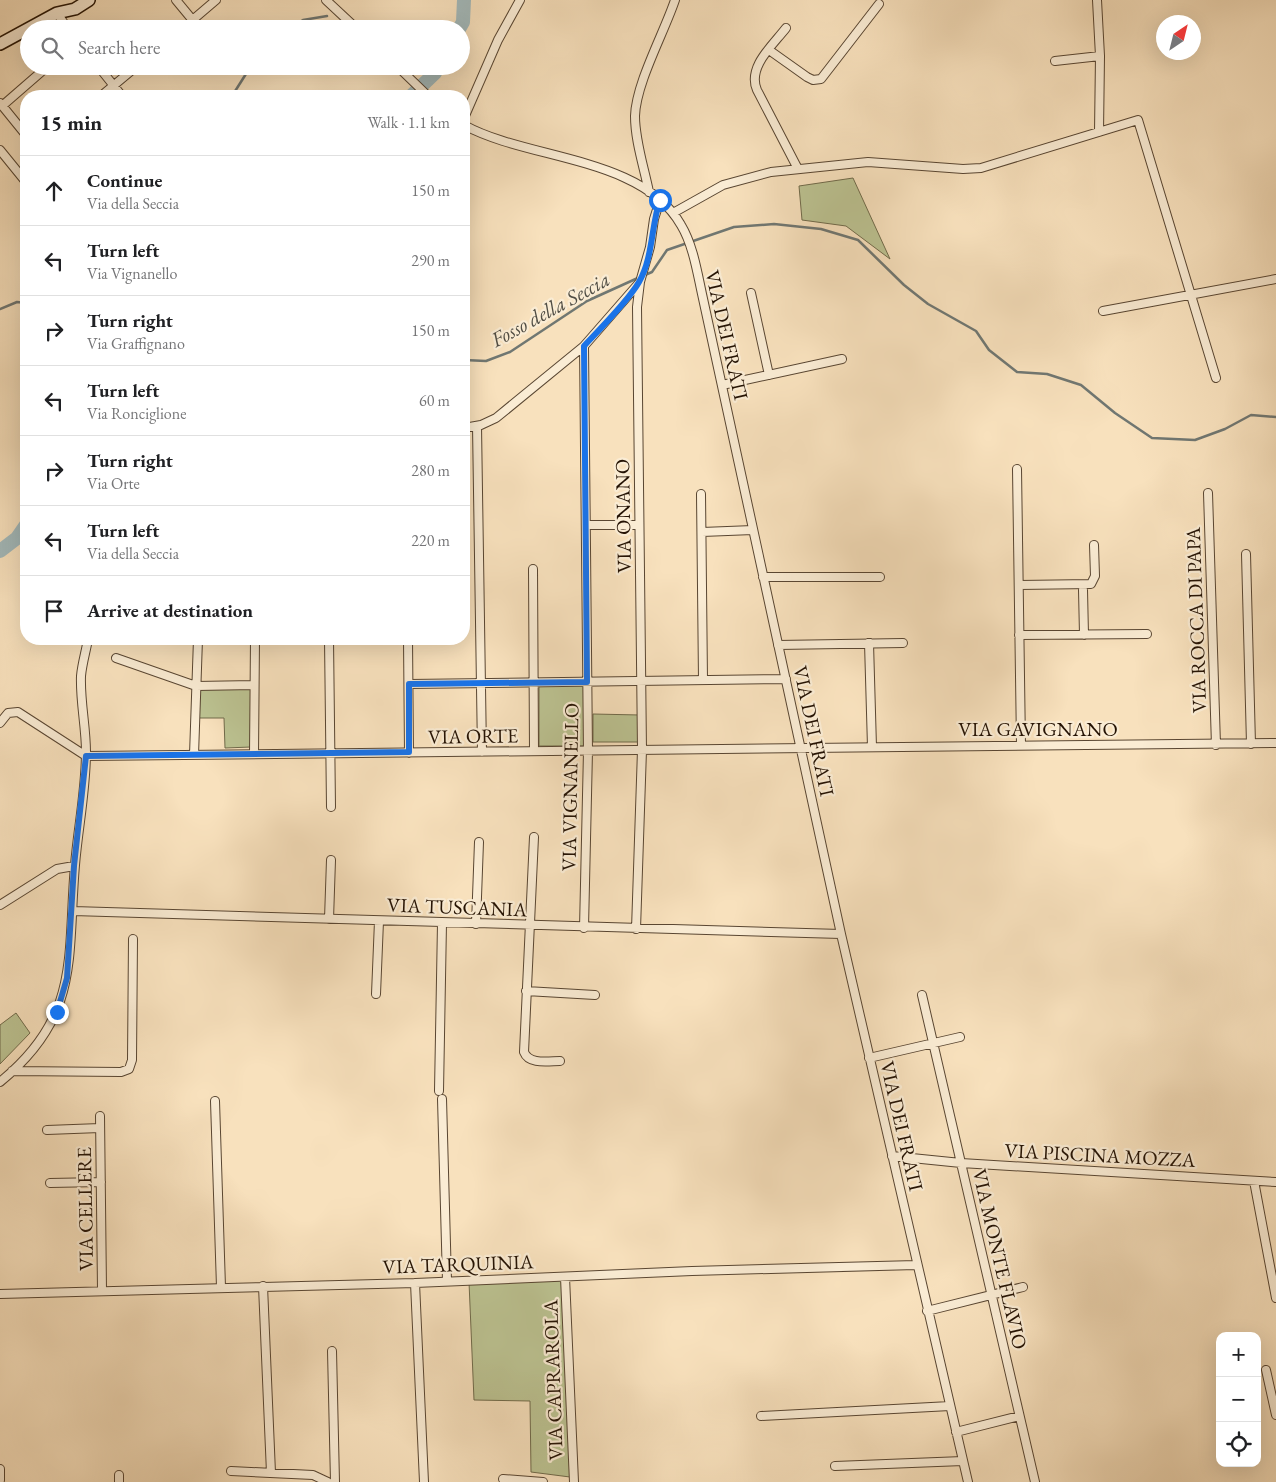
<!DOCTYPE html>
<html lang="en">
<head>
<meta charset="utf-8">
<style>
	body { margin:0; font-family:"EB Garamond",serif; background:#f6f6f6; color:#202124 }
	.controls { position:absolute; right:15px; bottom:15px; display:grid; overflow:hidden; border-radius:10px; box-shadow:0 5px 20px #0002 }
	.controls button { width:45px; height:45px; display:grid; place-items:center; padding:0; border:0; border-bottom:1px solid #e0e0e0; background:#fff; color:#202124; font:25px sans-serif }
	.compass { position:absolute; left:1156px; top:15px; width:45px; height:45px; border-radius:50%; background:#fff; box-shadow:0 5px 20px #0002; rotate:35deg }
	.stop { position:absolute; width:15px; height:15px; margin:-11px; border:4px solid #1a73e8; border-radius:50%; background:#fff }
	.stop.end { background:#1a73e8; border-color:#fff; box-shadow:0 1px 5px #0008 }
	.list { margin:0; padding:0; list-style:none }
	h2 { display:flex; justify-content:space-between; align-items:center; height:65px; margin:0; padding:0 20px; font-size:21px }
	h2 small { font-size:16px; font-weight:400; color:#757577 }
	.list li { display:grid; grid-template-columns:32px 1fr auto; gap:15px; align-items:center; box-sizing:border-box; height:70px; padding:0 20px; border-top:1px solid #e0e0e0 }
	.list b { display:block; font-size:19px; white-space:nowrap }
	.list p { margin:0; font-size:16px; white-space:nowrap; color:#757577 }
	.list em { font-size:16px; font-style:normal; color:#757577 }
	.icon { flex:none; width:28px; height:28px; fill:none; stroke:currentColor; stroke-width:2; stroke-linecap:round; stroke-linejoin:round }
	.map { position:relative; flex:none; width:1276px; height:1482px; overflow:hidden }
	.search { position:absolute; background:#fff; box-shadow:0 5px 20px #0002; left:20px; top:20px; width:450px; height:55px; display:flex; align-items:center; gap:12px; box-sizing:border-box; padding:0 18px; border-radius:28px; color:#757577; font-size:19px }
	.panel { position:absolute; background:#fff; box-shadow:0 5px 20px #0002; left:20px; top:90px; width:450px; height:555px; border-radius:20px }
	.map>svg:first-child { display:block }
	.green { fill:#bcc392; stroke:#706a4a }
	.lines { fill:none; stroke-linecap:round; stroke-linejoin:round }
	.stream { stroke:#707772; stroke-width:2.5 }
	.river { stroke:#a3babc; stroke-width:14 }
	.street-casing { stroke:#594632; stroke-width:10 }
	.secondary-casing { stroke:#241203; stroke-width:14 }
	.street { stroke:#faecd4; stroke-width:8 }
	.secondary { stroke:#faecd4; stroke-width:11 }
	.route { stroke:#1a73e8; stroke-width:6 }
	.labels { text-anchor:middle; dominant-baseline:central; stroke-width:4.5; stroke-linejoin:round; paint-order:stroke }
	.street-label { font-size:20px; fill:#241203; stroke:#faecd4 }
	.water-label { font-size:21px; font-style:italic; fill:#504d44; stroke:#faecd4 }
</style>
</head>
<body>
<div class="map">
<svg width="1276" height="1482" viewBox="0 0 1276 1482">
	<rect width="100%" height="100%" fill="#f8e1bd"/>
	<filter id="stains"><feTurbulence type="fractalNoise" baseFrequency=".004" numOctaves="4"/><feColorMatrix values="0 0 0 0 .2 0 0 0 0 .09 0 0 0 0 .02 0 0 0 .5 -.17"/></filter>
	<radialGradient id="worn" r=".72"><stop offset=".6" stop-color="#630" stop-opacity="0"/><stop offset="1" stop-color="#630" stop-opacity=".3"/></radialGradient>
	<path class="green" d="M853 178 890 259 846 226 802 220 799 186Z
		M539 685H585L586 746H539Z
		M251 686V747L225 748 224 718H199L198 687Z
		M593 714 640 715V742H593Z
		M16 1013 30 1033 0 1064V1025Z
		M563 1279 570 1477 531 1472 530 1401 474 1400 469 1282Z"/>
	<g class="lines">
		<path class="stream" d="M289 29 303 20 327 16
			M232 96 251 66
			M645 275 652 272 667 250 734 227 774 224 821 229 858 240 904 285 928 304 976 331 989 350 1017 372 1047 374 1081 385 1115 413 1152 438 1195 440 1225 429 1251 415 1276 417
			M0 309 17 302 26 303
			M464 360 486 361 510 352 587 301 640 277"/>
		<path class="river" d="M459 29 463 22 464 0
			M411 96 435 73 438 66
			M0 551 17 538 26 525"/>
		<g class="street-casing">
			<path id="street" d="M176 0 200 29
				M326 0 357 29
				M1097 0 1100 56 1099 132
				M57 13 68 29
				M786 28C773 45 747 67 757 90L798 169
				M182 29 216 0
				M769 50 807 77 813 80 821 79 879 4
				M1055 61 1100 56
				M98 66 122 96
				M397 66 428 96
				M101 96 137 66
				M0 103 26 135
				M2 106 48 66
				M464 118 498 40 520 0
				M464 125C527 160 642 156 681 225 693 245 697 271 702 294L841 934 968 1482
				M0 150 26 182
				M649 192C644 167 635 141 635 116 636 83 664 33 675 0
				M673 213 723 185 771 172 868 162 963 169 981 168 1138 120 1216 378
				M751 293 769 375
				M1103 311 1276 279
				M584 346 588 751 584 928
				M722 385 842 359
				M477 426 482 752
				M464 428 481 425 496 418 584 346 640 282 650 247 654 219 660 200
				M1017 469 1021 745
				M1208 493 1216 745
				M701 494 703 680
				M586 525H639
				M702 532 753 530
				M1246 554 1251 744
				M533 569 534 751
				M763 577H880
				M1019 585 1091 584 1095 576 1094 545
				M1083 590 1084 635
				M1019 635 1147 634
				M329 639 331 807
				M408 639 409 753
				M869 643 872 747
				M778 645 903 643
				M116 658 196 686 254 685
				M409 684 786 679
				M0 723 8 713 18 712 86 756 1276 743
				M254 754 255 639
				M194 755 198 639
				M534 837 524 1052C529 1065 549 1061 560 1061
				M0 905 57 869 74 866
				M73 911 841 934
				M329 919 331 860
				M476 924 479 842
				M636 929 642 750 637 307 640 282
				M526 991 595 995
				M376 994 379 921
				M922 995 1035 1482
				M869 1058 960 1037
				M12 1071 121 1072 129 1069 132 1060 133 939
				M0 1082C81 1016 67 958 75 865 78 828 86 790 86 752 86 727 80 701 81 676 82 664 86 651 88 639
				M439 1091 442 923
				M442 1099 447 1281
				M215 1101 221 1287
				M100 1116 102 1290
				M47 1130 100 1128
				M892 1156 961 1163 1276 1182
				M1254 1181 1276 1298
				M50 1183 101 1182
				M565 1277 574 1482
				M415 1283 424 1482
				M263 1286 271 1473
				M0 1294 415 1283 692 1271 916 1265
				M927 1311 1023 1287
				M332 1351 335 1482
				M1266 1370 1276 1415
				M761 1416 950 1406
				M956 1432 1019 1416
				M835 1466 963 1461
				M231 1471 313 1475 328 1482
				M503 1479 543 1482
				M0 1480V1469
				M119 1482V1475"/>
		</g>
		<g class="secondary-casing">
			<path id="secondary" d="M0 44 57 13 75 9 89 0"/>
		</g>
		<use href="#street" class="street"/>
		<use href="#secondary" class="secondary"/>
	</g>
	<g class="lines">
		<path class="route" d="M57 1012 67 978 74 866 86 756 409 752V684L587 682 584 346C599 330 629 300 639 282 653 258 651 226 660 200"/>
	</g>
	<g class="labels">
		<g class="street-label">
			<text transform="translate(727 335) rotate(77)">VIA DEI FRATI</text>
			<text transform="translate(623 516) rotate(-91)">VIA ONANO</text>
			<text transform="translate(1196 620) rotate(-92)">VIA ROCCA DI PAPA</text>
			<text x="1038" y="729">VIA GAVIGNANO</text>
			<text transform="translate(814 731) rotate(78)">VIA DEI FRATI</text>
			<text transform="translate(473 736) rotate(-1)">VIA ORTE</text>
			<text transform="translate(570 787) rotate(-89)">VIA VIGNANELLO</text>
			<text transform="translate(457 907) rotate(2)">VIA TUSCANIA</text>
			<text transform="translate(902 1126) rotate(77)">VIA DEI FRATI</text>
			<text transform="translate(1100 1155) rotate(3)">VIA PISCINA MOZZA</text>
			<text transform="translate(85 1209) rotate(-91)">VIA CELLERE</text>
			<text transform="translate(1000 1259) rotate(77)">VIA MONTE FLAVIO</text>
			<text transform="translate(458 1264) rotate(-2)">VIA TARQUINIA</text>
			<text transform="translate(553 1380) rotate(-92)">VIA CAPRAROLA</text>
		</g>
		<g class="water-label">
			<text transform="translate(550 309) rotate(-29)">Fosso della Seccia</text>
		</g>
	</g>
	<rect width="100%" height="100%" filter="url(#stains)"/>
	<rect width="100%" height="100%" fill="url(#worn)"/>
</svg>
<div class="controls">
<button>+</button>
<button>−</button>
<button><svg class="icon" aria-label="locate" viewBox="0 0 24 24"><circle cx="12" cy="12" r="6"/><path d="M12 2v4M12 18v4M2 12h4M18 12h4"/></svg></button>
</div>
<svg class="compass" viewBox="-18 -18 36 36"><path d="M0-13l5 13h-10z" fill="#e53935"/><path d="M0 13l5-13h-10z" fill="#757577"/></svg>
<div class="stop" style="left:660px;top:200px"></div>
<div class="stop end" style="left:57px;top:1012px"></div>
<div class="search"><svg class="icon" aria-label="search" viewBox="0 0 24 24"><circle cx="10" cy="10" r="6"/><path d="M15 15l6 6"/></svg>Search here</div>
<section class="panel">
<h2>15 min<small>Walk · 1.1 km</small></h2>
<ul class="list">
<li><svg class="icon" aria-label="ahead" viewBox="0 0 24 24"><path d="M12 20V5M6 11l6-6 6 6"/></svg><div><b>Continue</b><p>Via della Seccia</p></div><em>150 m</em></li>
<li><svg class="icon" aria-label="left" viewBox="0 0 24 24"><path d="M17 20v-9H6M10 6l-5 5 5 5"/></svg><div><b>Turn left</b><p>Via Vignanello</p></div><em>290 m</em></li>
<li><svg class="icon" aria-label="right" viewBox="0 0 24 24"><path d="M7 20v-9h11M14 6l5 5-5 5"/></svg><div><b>Turn right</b><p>Via Graffignano</p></div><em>150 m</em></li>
<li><svg class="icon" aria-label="left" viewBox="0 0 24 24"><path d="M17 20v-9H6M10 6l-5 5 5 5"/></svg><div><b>Turn left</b><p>Via Ronciglione</p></div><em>60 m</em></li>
<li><svg class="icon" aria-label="right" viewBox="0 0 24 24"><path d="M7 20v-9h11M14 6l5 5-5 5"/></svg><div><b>Turn right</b><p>Via Orte</p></div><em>280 m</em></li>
<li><svg class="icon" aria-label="left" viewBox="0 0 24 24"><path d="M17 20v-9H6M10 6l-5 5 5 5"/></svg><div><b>Turn left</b><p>Via della Seccia</p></div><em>220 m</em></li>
<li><svg class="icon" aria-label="arrive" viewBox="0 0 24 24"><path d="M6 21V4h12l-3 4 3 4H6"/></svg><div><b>Arrive at destination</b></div></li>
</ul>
</section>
</div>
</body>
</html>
